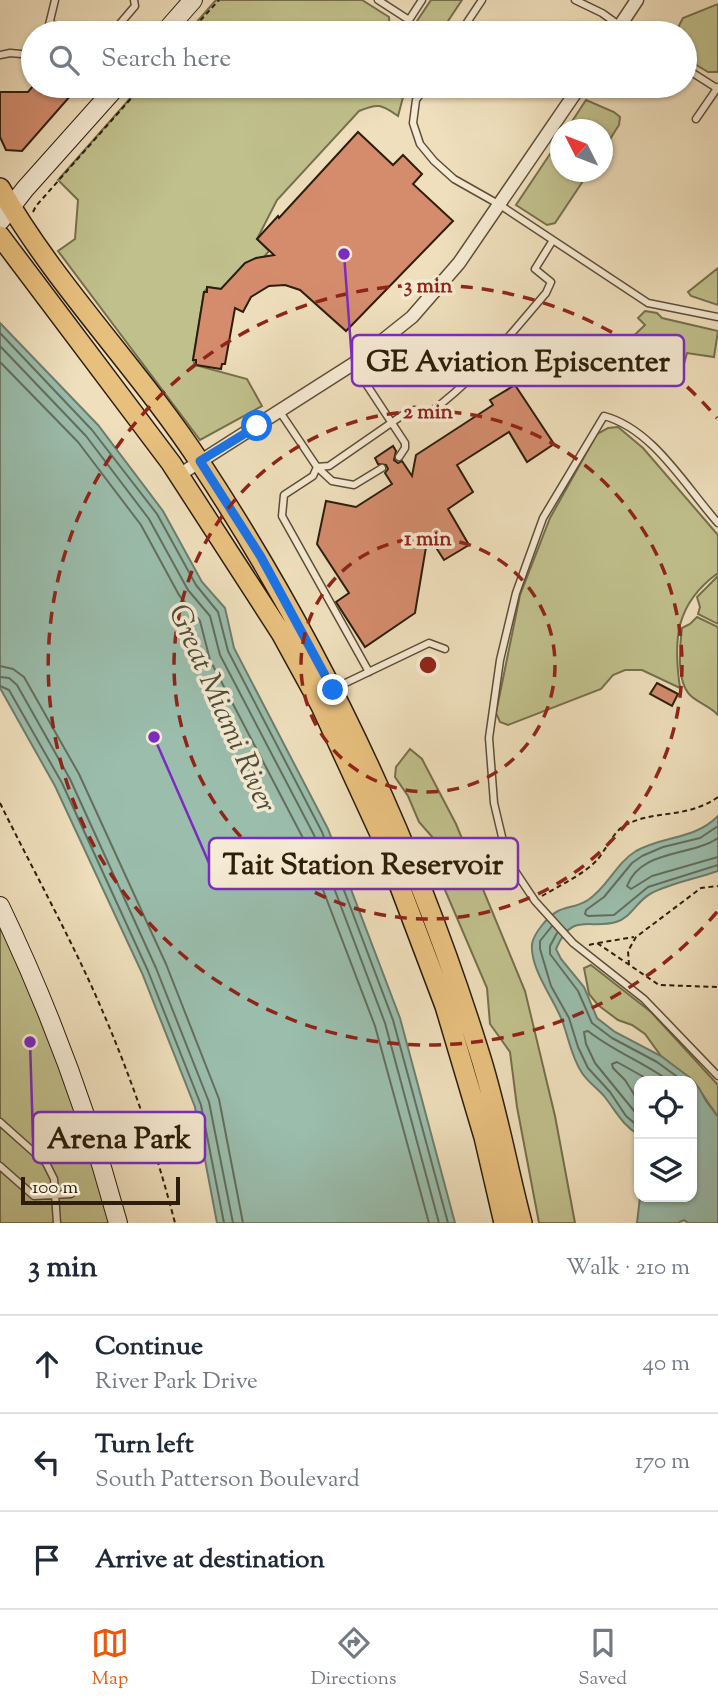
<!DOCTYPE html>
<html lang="en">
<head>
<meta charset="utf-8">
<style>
	body { margin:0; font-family:"Sorts Mill Goudy",serif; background:#f2f2f3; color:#1f2937 }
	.controls { position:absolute; right:21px; bottom:21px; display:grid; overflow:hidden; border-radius:14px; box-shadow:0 2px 5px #0004 }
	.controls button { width:63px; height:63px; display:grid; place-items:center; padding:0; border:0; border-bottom:2px solid #e0e1e3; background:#fff; color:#1f2937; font:35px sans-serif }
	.compass { position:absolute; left:550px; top:119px; width:63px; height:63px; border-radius:50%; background:#fff; box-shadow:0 2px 5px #0004; rotate:312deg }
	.scale { position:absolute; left:21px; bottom:18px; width:159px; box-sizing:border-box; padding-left:7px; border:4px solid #2c1e0b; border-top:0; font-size:19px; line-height:24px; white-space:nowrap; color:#2c1e0b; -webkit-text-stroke:5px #f5ead3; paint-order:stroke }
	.stop { position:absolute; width:21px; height:21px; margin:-16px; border:5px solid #1a73e8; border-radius:50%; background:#fff }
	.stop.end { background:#1a73e8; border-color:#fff; box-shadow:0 2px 7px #0008 }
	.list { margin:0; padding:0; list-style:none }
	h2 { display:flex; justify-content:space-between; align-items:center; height:91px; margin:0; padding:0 28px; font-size:30px }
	h2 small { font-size:23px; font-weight:400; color:#747a83 }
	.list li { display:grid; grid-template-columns:46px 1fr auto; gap:21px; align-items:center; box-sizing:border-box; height:98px; padding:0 28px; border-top:2px solid #e0e1e3 }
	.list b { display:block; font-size:26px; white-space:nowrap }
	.list p { margin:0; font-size:23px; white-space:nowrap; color:#747a83 }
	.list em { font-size:23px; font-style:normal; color:#747a83 }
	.icon { flex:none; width:38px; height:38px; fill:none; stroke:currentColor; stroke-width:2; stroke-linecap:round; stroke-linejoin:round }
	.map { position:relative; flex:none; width:718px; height:1223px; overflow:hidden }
	.search { position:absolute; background:#fff; box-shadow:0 2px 5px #0004; left:21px; right:21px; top:21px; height:77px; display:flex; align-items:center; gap:18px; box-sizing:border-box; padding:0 24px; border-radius:38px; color:#747a83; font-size:26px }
	.sheet { height:385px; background:#fff }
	nav { display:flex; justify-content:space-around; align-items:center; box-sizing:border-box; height:98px; border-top:2px solid #e0e1e3; background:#fff; font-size:19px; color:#747a83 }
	nav a { display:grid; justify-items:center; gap:4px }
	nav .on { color:#ea580c }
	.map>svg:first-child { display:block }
	.green { fill:#c0c08c; stroke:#766f4c; stroke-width:2 }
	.water { fill:#9abdac; stroke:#6e7d6c; stroke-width:2 }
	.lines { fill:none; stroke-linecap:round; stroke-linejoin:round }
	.shore { stroke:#636e5c; stroke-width:2 }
	.building { fill:#d48c6d; stroke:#2c1e0b; stroke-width:2 }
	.service-casing { stroke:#5d4e37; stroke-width:9 }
	.minor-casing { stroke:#5d4e37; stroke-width:15 }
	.secondary-casing { stroke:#2c1e0b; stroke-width:20 }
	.primary-casing { stroke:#2c1e0b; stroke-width:22 }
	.path { stroke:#2c1e0b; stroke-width:2; stroke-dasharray:5 3.5; stroke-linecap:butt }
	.service { stroke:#f5ead3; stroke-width:6 }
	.minor { stroke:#f5ead3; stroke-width:12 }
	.secondary { stroke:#f5ead3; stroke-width:18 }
	.primary { stroke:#e8c07e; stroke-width:19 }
	.route { stroke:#1a73e8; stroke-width:9 }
	.ring { fill:none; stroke:#8f2418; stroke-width:3.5; stroke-dasharray:12 9 }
	.labels { text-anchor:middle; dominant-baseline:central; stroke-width:7; stroke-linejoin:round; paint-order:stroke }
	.water-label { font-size:30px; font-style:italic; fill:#4d4e3b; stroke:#f5ead3 }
	.centre { fill:#8f2418; stroke:#f5ead3; stroke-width:3.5 }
	.ring-label { font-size:21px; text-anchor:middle; font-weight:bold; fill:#8f2418; stroke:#f5ead3; stroke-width:7; stroke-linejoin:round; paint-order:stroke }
	.leader { fill:none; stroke:#7b2cbf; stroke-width:2.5 }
	.callout-dot { fill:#7b2cbf; stroke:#f5ead3; stroke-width:2.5 }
	.callout { fill:#f5ead3; stroke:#7b2cbf; stroke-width:2.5 }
	.callout-label { font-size:30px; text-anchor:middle; font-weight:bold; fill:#2c1e0b }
</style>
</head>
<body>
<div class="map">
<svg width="718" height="1223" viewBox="0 0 718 1223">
	<rect width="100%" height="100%" fill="#efdfbc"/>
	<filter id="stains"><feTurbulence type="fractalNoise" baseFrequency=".00286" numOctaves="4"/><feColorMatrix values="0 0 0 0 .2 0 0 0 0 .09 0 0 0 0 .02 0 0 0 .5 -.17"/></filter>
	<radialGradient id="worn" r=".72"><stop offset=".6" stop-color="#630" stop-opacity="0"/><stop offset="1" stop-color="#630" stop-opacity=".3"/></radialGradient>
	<path class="green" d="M216 0H362L389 17 390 33H187Z
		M431 0H462L440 33H409Z
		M718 4V72H708L685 58V33H675L683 18Z
		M141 86H406L398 116C381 104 378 103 359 111L277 200 257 239 269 251 264 257 245 263 221 289 208 287 204 292 193 360 195 365 247 379 262 406 200 440 58 251 75 239 78 200 58 180Z
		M586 100 614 112 620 117 619 125 603 150 602 130 567 129Z
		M560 139V172H589L555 223 547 225 516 205Z
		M718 268V305L691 296 688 292Z
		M645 311 657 313 662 318 718 331 714 357 687 353 684 364 672 369 659 381 632 365 636 348 625 344 645 325 638 318Z
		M618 427 643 448 718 535V573C675 604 673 640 680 688L642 670H625L613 675 601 689 508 725 500 722 496 713 520 595 550 518 597 434 608 428Z
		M718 576V624L698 614 700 607 697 597Z
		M697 617 718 627V715C710 706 698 703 690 695 676 681 680 645 682 628L690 624Z
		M410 749 422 759 456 824 525 991 555 1116 575 1223H539L517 1107 510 1052 490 1024 487 988 439 876 434 839 419 822 408 796 395 777 396 767Z
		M0 906 118 1223H0Z
		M591 965 651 1012 718 1085V1117L694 1082 661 1056 645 1034 632 1025 618 1020 598 1005 589 994 584 968Z"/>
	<path class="water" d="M0 323 98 425 163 511 202 582 225 608 234 648 328 829 400 1018 455 1223H217L195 1107 142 973 55 786 0 688Z
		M718 816V871C696 879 670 883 650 894 637 901 631 918 616 922 589 930 572 911 556 949L561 959 584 987 597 1018 615 1032 661 1056 689 1077 699 1088 706 1101 718 1117V1223H688L684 1220 678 1223H637L640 1197H692V1081H639V1135C622 1125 616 1111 604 1096 597 1088 588 1082 582 1073 572 1058 569 1040 563 1023 555 1000 530 970 532 944 534 933 548 916 558 911 568 906 578 907 588 900 607 888 616 863 636 851 665 835 694 840 718 816Z"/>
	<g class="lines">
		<path class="shore" d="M0 333 92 430 157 514 196 585 218 612 228 651 322 832 393 1020 448 1223
			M0 346 86 436 149 519 188 590 210 616 220 655 314 835 385 1023 439 1223
			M0 362 78 442 141 525 179 595 200 621 210 660 304 840 375 1026 429 1223
			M0 666 13 669 24 677 79 774 166 964 219 1099 243 1223
			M0 677 9 678 17 685 70 779 156 968 209 1102 233 1223
			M0 686 9 690 62 783 148 971 201 1105 224 1223
			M718 826 700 838 663 847 642 856 632 863 604 897 586 910 585 914 588 916 614 915 648 887 718 865
			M718 838C690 857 641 849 627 886L631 889 652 876 718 857
			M552 926 540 941V949L551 986 569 1018 578 1047 588 1068 610 1092 626 1116 639 1127
			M557 933 550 946V954L578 991 592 1023 612 1038 657 1062 683 1081
			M639 1102 625 1080 613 1068 612 1064 617 1062 651 1081
			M639 1117 595 1063 586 1044 584 1032 588 1031C613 1051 643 1062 669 1081"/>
	</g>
	<path class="building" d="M33 86H79L22 151 6 150 0 137V92H28Z
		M358 132 393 165 403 155 422 174 413 184 453 221 346 331 300 290 285 285 269 286 251 297 243 312 235 308 225 364H222L221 369 196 365V360H193L204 292H207V287L221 289 245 263 256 258 274 255 257 239 278 216 279 218Z
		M515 385 554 444 527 462 509 432 457 465 473 492 448 509 469 545 444 560 428 535 415 613 365 647 336 602 349 593 317 544 326 501 356 507 392 484 385 473 388 469 386 465 378 464 375 458 393 446 396 451 394 460 398 463 402 461 412 476 416 455 493 405 490 400Z
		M657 683 678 694 672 706 650 694Z"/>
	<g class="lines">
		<g class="service-casing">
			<path id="service" d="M378 0 409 20 422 0
				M575 0 602 13 630 33
				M50 23 69 33
				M47 33 55 0
				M112 33 135 6 134 0
				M460 33 482 0
				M0 55 10 53 33 55
				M685 68 718 89
				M426 86 416 100 413 123 420 144 434 161 454 179 500 205 648 303 718 317
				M696 119 718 87
				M353 364 405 443V448L399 457
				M482 367 504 376 531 371
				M280 412 317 467 313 476 284 495 282 516 369 672
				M317 467 329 466 407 412 414 410 429 413C475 380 509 336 546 293L551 282 535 269 553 240
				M317 467 332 481 354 485 382 468
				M718 523C685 486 653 429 604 416L543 518 516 593 500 660 489 738 494 803 503 841 513 868 535 901 573 943 644 999 718 1076
				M333 689 429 643 445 649
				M0 1122 46 1163 54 1179 57 1223
				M0 1166 34 1196 71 1194"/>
		</g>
		<g class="minor-casing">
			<path id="minor" d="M615 33 637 0
				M179 475 353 364 412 317 459 263 580 86"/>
		</g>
		<g class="secondary-casing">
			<path id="secondary" d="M164 33 193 0
				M0 221 25 189 117 86
				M0 906C49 1008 88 1113 118 1223"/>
		</g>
		<g class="primary-casing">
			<path id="primary" d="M0 188C56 286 139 369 201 464 321 646 414 844 479 1052 497 1108 507 1166 522 1223
				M0 236 171 463 281 633 321 706 380 834 445 1006 484 1137 504 1223"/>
		</g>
		<path class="path" d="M189 33 219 0
			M33 212 36 206 142 86
			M0 803C30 864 63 924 91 985 126 1062 154 1142 175 1223
			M542 896C560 885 583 875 597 860 606 850 613 832 624 826 653 809 685 820 718 797
			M598 943 634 937
			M589 945 597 943 659 985 718 987
			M629 965 628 951 636 937 701 888 718 886"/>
		<use href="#service" class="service"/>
		<use href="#minor" class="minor"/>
		<use href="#secondary" class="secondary"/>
		<use href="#primary" class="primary"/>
	</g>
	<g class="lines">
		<path class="route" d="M257 426 200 461 261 557 333 690"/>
	</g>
	<g class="ring">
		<circle cx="428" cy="665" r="127"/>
		<circle cx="428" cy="665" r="254"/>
		<path d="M717 912A380 380 0 1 1 717 418"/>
	</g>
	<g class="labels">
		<g class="water-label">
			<text transform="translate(221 709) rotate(66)">Great Miami River</text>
		</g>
	</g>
	<circle cx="428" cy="665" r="10" class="centre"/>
	<g class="ring-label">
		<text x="428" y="292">3 min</text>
		<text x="428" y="418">2 min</text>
		<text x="428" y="545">1 min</text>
	</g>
	<path class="leader" d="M344 254L352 361M154 737L209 863M30 1042L33 1138"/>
	<g class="callout-dot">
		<circle cx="344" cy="254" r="7"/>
		<circle cx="154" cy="737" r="7"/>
		<circle cx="30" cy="1042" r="7"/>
	</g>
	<g class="callout">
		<rect x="352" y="335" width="332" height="51" rx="7"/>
		<rect x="209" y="838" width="309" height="51" rx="7"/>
		<rect x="33" y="1112" width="172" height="51" rx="7"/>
	</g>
	<g class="callout-label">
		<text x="518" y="371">GE Aviation Episcenter</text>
		<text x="363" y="874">Tait Station Reservoir</text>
		<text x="119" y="1148">Arena Park</text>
	</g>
	<rect width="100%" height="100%" filter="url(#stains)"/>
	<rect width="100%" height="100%" fill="url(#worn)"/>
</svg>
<div class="controls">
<button><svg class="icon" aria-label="locate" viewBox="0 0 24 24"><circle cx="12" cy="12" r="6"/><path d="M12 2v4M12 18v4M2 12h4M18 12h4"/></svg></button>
<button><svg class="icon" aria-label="layers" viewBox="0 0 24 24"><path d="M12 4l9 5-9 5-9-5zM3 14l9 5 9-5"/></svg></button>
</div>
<svg class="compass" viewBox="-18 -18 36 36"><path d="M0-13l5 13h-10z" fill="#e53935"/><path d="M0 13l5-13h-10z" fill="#747a83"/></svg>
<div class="scale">100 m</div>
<div class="stop" style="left:257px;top:426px"></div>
<div class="stop end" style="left:333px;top:690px"></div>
<div class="search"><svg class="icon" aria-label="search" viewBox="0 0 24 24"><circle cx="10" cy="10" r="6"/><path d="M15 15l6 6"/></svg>Search here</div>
</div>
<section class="sheet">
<h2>3 min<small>Walk · 210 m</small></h2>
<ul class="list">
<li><svg class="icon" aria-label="ahead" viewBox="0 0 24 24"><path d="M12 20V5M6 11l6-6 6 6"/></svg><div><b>Continue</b><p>River Park Drive</p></div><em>40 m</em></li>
<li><svg class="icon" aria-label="left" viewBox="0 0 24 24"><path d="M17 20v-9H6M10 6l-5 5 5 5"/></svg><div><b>Turn left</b><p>South Patterson Boulevard</p></div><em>170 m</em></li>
<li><svg class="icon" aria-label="arrive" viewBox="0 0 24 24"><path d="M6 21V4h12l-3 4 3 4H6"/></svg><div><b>Arrive at destination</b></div></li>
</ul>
</section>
<nav>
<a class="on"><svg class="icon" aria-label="map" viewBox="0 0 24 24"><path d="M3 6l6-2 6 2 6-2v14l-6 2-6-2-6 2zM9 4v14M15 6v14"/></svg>Map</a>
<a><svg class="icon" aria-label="directions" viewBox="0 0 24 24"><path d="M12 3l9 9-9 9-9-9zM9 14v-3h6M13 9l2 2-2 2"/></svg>Directions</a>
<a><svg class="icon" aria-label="saved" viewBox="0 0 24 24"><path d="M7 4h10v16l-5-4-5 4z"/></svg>Saved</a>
</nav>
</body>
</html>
